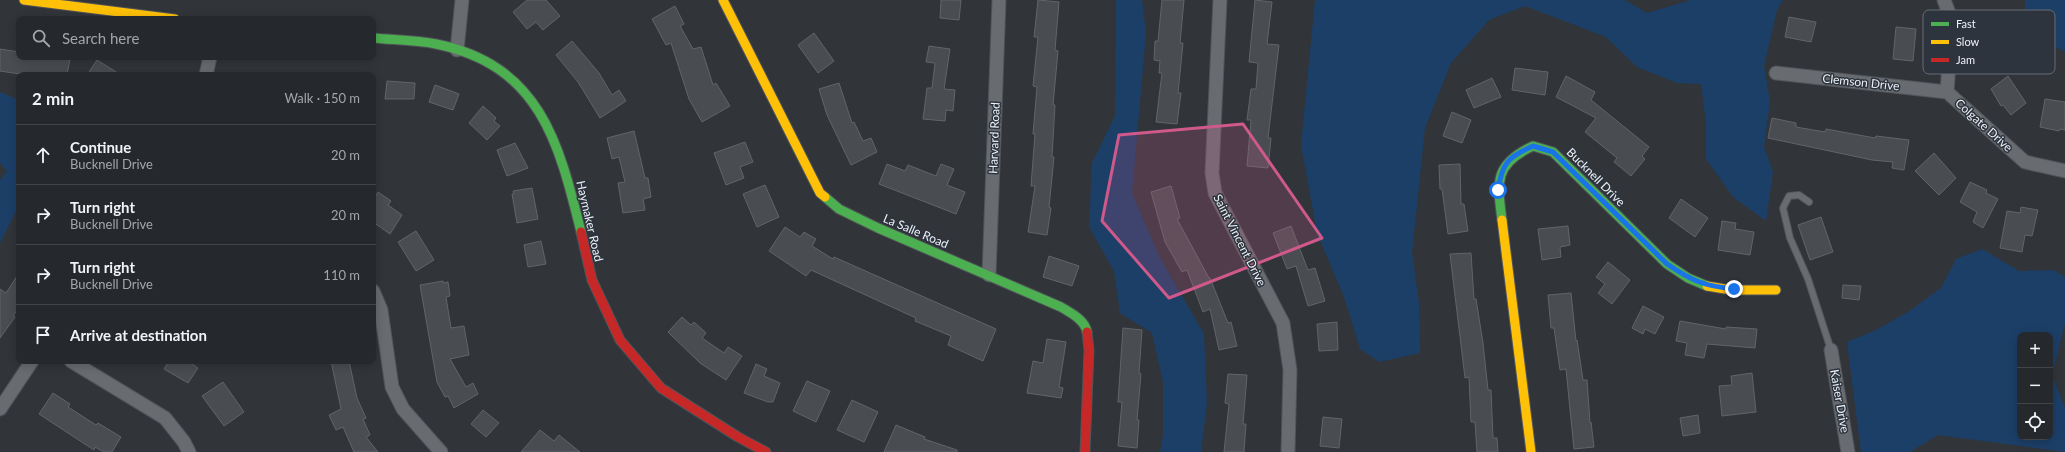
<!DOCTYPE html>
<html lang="en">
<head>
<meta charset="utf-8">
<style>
	body { margin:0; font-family:Lato,sans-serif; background:#2d3034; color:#f1f3f6 }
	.controls { position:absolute; right:12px; bottom:12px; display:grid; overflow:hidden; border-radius:8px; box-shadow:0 2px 10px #0003 }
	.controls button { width:36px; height:36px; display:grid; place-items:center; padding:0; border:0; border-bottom:1px solid #424448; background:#25282c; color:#f1f3f6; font:20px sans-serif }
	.stop { position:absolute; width:12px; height:12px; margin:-9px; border:3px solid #1a73e8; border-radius:50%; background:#fff }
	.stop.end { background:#1a73e8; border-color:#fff; box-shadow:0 1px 4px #0008 }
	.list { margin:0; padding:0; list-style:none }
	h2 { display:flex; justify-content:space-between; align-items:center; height:52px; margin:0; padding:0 16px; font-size:17px }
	h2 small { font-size:13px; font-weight:400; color:#a3a6a9 }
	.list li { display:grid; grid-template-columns:26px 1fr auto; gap:12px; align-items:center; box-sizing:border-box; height:60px; padding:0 16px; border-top:1px solid #424448 }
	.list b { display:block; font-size:15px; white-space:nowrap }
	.list p { margin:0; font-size:13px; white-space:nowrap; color:#a3a6a9 }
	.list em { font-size:13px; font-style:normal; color:#a3a6a9 }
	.icon { flex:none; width:22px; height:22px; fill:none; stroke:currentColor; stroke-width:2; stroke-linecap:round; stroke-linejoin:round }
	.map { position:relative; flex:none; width:2065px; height:452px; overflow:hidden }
	.search { position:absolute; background:#25282c; box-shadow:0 2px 10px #0003; left:16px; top:16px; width:360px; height:44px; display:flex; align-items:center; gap:10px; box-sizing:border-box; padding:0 14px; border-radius:8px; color:#a3a6a9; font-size:15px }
	.panel { position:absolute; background:#25282c; box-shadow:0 2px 10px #0003; left:16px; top:72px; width:360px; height:292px; border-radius:8px }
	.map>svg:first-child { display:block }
	.green { fill:#1c3f68; fill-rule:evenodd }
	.building { fill:#494d51; stroke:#616468 }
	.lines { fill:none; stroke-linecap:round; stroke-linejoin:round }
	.lane-casing { stroke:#505459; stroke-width:8 }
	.street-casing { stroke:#505459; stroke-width:15 }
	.fast-casing { stroke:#505459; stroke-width:11 }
	.slow-casing { stroke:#505459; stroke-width:11 }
	.jam-casing { stroke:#505459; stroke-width:11 }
	.lane { stroke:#686b70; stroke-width:6 }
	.street { stroke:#686b70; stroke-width:13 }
	.fast { stroke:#4caf50; stroke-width:9 }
	.slow { stroke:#ffc107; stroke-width:9 }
	.jam { stroke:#c62828; stroke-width:9 }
	.route { stroke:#1a73e8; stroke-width:5 }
	.marked { fill:#cf598a; fill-opacity:0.2; stroke:#cf598a; stroke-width:3; stroke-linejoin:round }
	.labels { text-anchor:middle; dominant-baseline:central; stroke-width:3; stroke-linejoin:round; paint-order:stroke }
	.street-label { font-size:12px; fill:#ecf1f7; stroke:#2d343e }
	.key { fill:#2d343e; stroke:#666d76; stroke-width:1 }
	.key-label { font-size:11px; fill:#ecf1f7 }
</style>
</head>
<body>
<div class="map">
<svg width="2065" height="452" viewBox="0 0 2065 452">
	<rect width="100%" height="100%" fill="#31353a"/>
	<path class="green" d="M1116 0H1142L1146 33 1132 193 1160 258 1204 334 1207 403 1201 452H1160L1163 436V382L1152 333 1120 313 1114 271 1089 227 1092 163 1115 116Z
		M1315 0H1625L1647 13 1691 0H1783L1777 10 1764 66 1770 101 1764 147 1773 172 1766 221 1733 197 1706 159V123L1701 84 1677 83 1637 67 1606 37 1525 6 1489 20 1451 63 1425 128 1412 253 1419 303 1420 353 1379 362 1360 349 1344 297 1317 233 1301 145Z
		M2025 0H2065V52L2042 39 2025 13Z
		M0 92 19 100V205L0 243V180L7 171 0 163Z
		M1982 249 2019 271 2054 270 2065 277V323L2052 376 2065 408V452L1938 435 1910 452H1861L1847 342 1876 330 1908 312 1941 288 1956 259ZM2020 335H2050V437H2020Z"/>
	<path class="building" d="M527 0H546L560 16 543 30 536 22 527 29 513 12Z
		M941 0H961L959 20 940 18Z
		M1038 0 1059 2 1055 50 1058 51 1053 105H1055L1052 157H1054L1049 207 1051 208 1047 235 1028 232 1035 186H1031L1035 134H1033L1037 87 1033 86 1038 37H1034Z
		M1162 0H1184L1180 43H1183L1178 93H1181L1177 124 1156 122 1162 73H1159L1160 61 1154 60 1155 41H1158Z
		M1255 0 1272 2 1267 44 1279 45 1268 138H1271L1268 168 1247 166 1251 120H1247L1251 89H1256L1258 63 1249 62Z
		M675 6 684 24 680 26 693 49 701 47 713 85 716 83 730 106 702 122 689 99 671 43 666 45 652 19Z
		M1789 17 1816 22 1811 42 1785 37Z
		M1896 27 1916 29 1913 61 1893 59Z
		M814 33 834 61 818 73 798 45Z
		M572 41 599 73 612 95 619 90 626 101 600 118 578 82 556 55Z
		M929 46 950 49 944 89 955 90 953 111 946 110 945 121 923 119 927 88H932L935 63 926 62Z
		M0 49 19 52V57L70 59 67 75H40L20 72V74L0 71Z
		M97 60 121 75H87Z
		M1515 68 1548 72 1545 95 1512 90Z
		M1566 76 1595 92 1591 100 1649 147 1642 156 1645 159 1631 176 1614 162 1617 158 1585 132 1596 118 1556 97Z
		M2008 76 2026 103 2011 115 2003 105 2001 106 1991 89Z
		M1492 78 1501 97 1474 108 1466 90Z
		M387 81 415 83 414 99H385Z
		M839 83 852 123 854 122 863 141 871 138 877 152 851 165 827 115 819 89Z
		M435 85 459 94 453 110 429 102Z
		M2045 99 2065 102V130L2060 129 2059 131 2040 127Z
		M483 106 496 118 494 121 500 126 487 140 469 123Z
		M1452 112 1471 120 1462 143 1443 136Z
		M1772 118 1796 123V127L1825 132 1826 129 1875 138 1876 136 1909 140 1904 170 1892 168 1893 162 1872 160 1768 138Z
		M634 131 645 178H648L651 197 643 199 645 210 623 213 618 183 625 182 619 157 612 159 607 138Z
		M745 142 753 162 740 167 744 178 726 185 714 153Z
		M515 143 528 168 507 176 497 150Z
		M1934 153 1956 178 1939 195 1915 171Z
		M887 164 905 171 908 165 936 176 941 164 954 169 947 185 965 192 956 214 879 184Z
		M1460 164 1461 204H1464L1468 231 1448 234 1442 189H1440L1439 165Z
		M1970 182 1987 190 1986 193 1998 199 1983 228 1973 222 1977 212 1960 202Z
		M765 185 779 217 757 227 743 194Z
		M1171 186 1180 218 1177 219 1209 278H1210L1228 323 1231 322 1237 346 1219 350 1210 309 1203 312 1187 270 1182 272 1165 242 1151 192Z
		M532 188 538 219 517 223 512 194H514L513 191Z
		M378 192 391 201 388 205 402 215 390 234 373 222V200Z
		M1681 199 1708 218 1695 237 1669 218Z
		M2021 207 2038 210 2032 236 2025 235 2022 252 2000 248 2007 211 2020 213Z
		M1821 217 1833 252 1810 260 1798 225Z
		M1722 221 1736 223 1735 229 1754 232 1750 255 1718 250Z
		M1291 226 1308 270 1315 268 1325 301 1308 306 1296 266 1287 269 1273 233Z
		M1568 226 1570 245 1560 247 1561 257 1542 260 1538 229Z
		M785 227 800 237 804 232 816 239 812 246 833 259 834 257 996 329 983 361 948 345 951 336 915 321 916 318 811 270 806 276 769 251Z
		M416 231 434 260 416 271 398 242Z
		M541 241 546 264 528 267 524 245Z
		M1471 253 1474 299H1476L1483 343 1488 390H1491L1493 438H1497L1498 452H1477L1475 422H1471L1469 377 1465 378 1450 254Z
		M1049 256 1079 266 1072 286 1043 277Z
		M1608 262 1630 280 1612 304 1598 293 1605 284 1596 277Z
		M19 273V307L13 316 15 317 0 338V289L6 293Z
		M443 281V283L448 282 450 296 446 297 451 328 464 326 469 355 450 359 466 387 473 383 478 394 454 408 448 396 445 397 437 382 420 285Z
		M1843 285 1861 286 1859 300 1842 298Z
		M1571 293 1576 341 1577 340 1583 380H1587L1590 423 1591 422 1594 447 1574 449 1566 369 1560 370 1554 328H1551L1548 295Z
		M1643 306 1664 317 1655 334 1645 329 1643 334 1632 328Z
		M682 317 691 325 694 322 706 333 702 338 724 353 728 347 742 356 726 380 700 363 668 332Z
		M1680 321 1726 329V327L1757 329 1755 348 1707 344 1704 358 1685 355 1687 343 1676 341Z
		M1337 322 1338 350 1319 351 1317 324Z
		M1123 328 1142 330 1139 373 1141 374 1137 420H1139L1137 448 1118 446 1122 402H1118Z
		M1047 339 1066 342 1059 387 1063 388 1061 398 1027 393 1033 361 1043 363Z
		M169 361H188L198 368 188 383 164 369Z
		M331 361H349L357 398 366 418 363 419 370 435 366 437 378 452H354L343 427 336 430 329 415 341 409Z
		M756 364 767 369 764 376 780 383 773 402H768L744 393Z
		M1752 373 1756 412 1722 416 1719 386 1732 385 1731 376Z
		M1228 374 1247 375 1243 424H1246L1244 452H1224L1229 404 1225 403Z
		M807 381 830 391 816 422 793 411Z
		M223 382 244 412 224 426 202 396Z
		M53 393 70 404 68 407 96 425 98 423 121 437 112 452H104L95 447 94 450 39 414Z
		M852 400 878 412 864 442 837 430Z
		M483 410 499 423 486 437 471 424Z
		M1698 415 1700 433 1683 436 1680 418Z
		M1323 417 1342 419 1339 448 1320 446Z
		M896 425 925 437 924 439 957 450V452H884Z
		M540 430 554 441 559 435 580 452H521Z"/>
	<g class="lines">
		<g class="lane-casing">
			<path id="lane" d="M1809 202 1799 195 1789 196 1783 208 1790 238 1808 279 1831 350"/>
		</g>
		<g class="street-casing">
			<path id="street" d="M1220 0 1212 173 1215 193 1283 323 1290 370 1288 452
				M1944 0 1952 21 1947 92 2025 162 2065 171
				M457 50 462 0
				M1776 73 1947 92
				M206 75 210 57
				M989 275 999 0
				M373 291 381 310 392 387 403 409 441 452
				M1831 350 1848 452
				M71 361 165 418 184 442 189 452
				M0 409 32 361"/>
		</g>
		<g class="fast-casing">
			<path id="fast" d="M373 38C394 40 416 40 436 44 540 65 559 143 581 232
				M825 197 839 209 878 228 1061 307C1071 313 1085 320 1087 332
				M1502 220C1497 182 1494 164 1533 146L1553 152 1667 264 1688 278 1707 286"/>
		</g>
		<g class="slow-casing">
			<path id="slow" d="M24 0 175 19
				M723 0 820 193 825 197
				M1502 220 1531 452
				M1707 286 1731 290H1776"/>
		</g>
		<g class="jam-casing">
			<path id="jam" d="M581 232 592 280 620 340 661 388 738 437 766 452
				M1085 452 1089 350 1087 332"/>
		</g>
		<use href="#lane" class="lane"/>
		<use href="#street" class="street"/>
		<use href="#fast" class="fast"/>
		<use href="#slow" class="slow"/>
		<use href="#jam" class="jam"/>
	</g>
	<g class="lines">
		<path class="route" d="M1498 190C1502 163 1508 157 1533 146L1553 152 1667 264C1692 281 1704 286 1734 289"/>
	</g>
	<path class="marked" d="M1243 124 1322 238 1169 298 1102 221 1119 135Z"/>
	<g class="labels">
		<g class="street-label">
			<text transform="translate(1861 82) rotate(6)">Clemson Drive</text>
			<text transform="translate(1984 125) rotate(42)">Colgate Drive</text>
			<text transform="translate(994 138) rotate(-88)">Harvard Road</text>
			<text transform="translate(1596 177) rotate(45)">Bucknell Drive</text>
			<text transform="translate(590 221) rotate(77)">Haymaker Road</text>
			<text transform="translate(916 231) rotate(23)">La Salle Road</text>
			<text transform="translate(1240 240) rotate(63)">Saint Vincent Drive</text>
			<text transform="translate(1840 401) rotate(80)">Kaiser Drive</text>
		</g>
	</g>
	<rect x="1923" y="10" width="132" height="64" rx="6" class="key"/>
	<rect x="1931" y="22" width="18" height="4" fill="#4caf50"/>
	<rect x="1931" y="40" width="18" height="4" fill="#ffc107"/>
	<rect x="1931" y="58" width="18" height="4" fill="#c62828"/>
	<g class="key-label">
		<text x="1956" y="28">Fast</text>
		<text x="1956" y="46">Slow</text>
		<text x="1956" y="64">Jam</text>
	</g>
</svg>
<div class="controls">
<button>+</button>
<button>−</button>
<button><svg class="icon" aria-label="locate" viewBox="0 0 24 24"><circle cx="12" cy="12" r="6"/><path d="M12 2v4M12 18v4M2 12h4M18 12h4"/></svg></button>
</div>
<div class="stop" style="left:1498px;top:190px"></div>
<div class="stop end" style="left:1734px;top:289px"></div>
<div class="search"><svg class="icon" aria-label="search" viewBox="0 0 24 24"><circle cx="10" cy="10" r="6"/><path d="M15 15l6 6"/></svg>Search here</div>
<section class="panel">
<h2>2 min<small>Walk · 150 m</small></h2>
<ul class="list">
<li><svg class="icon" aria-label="ahead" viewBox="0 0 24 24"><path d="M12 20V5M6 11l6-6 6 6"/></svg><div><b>Continue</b><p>Bucknell Drive</p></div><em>20 m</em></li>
<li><svg class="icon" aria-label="right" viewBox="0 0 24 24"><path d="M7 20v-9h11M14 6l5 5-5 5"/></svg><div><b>Turn right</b><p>Bucknell Drive</p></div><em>20 m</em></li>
<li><svg class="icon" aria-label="right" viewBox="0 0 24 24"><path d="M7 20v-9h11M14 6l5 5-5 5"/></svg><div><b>Turn right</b><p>Bucknell Drive</p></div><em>110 m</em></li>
<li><svg class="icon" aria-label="arrive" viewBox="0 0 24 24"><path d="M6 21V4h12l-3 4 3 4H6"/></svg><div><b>Arrive at destination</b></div></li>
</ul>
</section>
</div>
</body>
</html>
